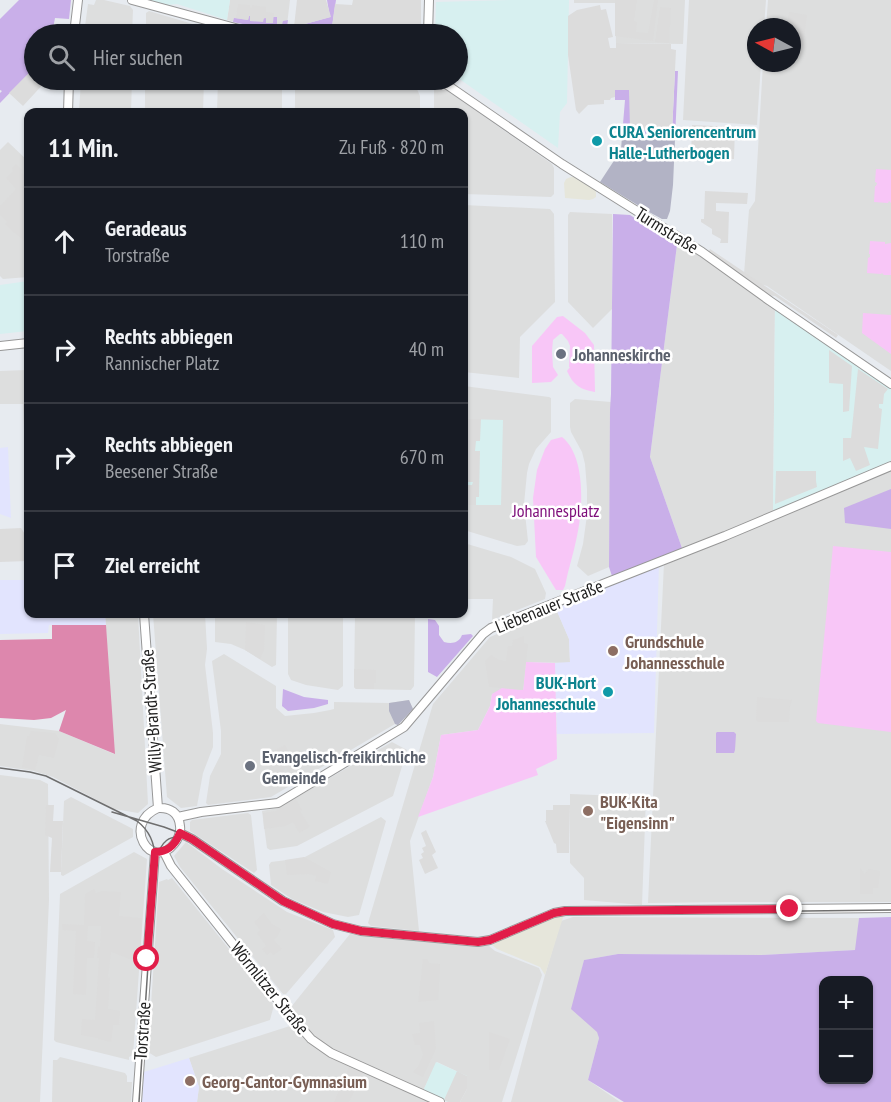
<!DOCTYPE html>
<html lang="de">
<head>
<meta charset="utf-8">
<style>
	body { margin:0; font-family:"PT Sans Narrow",sans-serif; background:#20242c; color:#f1f3f6 }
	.controls { position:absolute; right:18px; bottom:18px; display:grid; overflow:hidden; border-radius:12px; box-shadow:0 2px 4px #0004 }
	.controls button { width:54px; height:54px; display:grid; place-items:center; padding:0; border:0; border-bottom:2px solid #363941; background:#171b24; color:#f1f3f6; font:30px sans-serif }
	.compass { position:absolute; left:747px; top:18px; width:54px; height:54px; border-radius:50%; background:#171b24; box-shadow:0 2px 4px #0004; rotate:277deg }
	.stop { position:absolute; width:18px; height:18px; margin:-14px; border:4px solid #e11d48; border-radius:50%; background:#fff }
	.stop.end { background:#e11d48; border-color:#fff; box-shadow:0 2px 6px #0008 }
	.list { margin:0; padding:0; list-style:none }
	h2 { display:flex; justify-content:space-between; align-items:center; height:78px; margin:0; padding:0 24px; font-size:26px }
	h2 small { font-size:20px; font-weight:400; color:#9ea1a6 }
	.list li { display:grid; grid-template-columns:39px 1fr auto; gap:18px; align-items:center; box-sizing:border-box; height:108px; padding:0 24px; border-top:2px solid #363941 }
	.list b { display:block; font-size:22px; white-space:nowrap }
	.list p { margin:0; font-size:20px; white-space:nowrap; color:#9ea1a6 }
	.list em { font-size:20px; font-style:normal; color:#9ea1a6 }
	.icon { flex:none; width:33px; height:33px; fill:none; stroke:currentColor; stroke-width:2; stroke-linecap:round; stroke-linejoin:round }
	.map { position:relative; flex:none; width:891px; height:1102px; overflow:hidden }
	.search { position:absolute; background:#171b24; box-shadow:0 2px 4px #0004; left:24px; top:24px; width:444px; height:66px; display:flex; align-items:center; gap:15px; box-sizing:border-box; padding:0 21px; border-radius:33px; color:#9ea1a6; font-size:22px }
	.panel { position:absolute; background:#171b24; box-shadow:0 2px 4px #0004; left:24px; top:108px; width:444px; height:510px; border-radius:12px }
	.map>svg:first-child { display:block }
	.residential { fill:#dddede }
	.commercial { fill:#d7f0f0 }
	.education { fill:#e2e4fe }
	.construction { fill:#b2b3c5 }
	.grass { fill:#c9afe9; fill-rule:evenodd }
	.park { fill:#f8c6f7 }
	.pitch { fill:#dd87ad }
	.parking { fill:#dcdcdc }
	.plaza { fill:#e6e6db }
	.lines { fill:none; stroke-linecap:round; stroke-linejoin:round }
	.minor-casing { stroke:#979797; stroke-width:10 }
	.minor { stroke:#fff; stroke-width:8 }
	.tram { stroke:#6e6e6e; stroke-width:1.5 }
	.route { stroke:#e11d48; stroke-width:8 }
	.culture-dot { fill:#0f9aa8; stroke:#fff; stroke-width:2 }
	.worship-dot { fill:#6b7280; stroke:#fff; stroke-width:2 }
	.education-dot { fill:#8d6e63; stroke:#fff; stroke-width:2 }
	.labels { text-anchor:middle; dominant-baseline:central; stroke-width:5; stroke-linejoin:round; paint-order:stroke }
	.culture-label { font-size:18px; font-weight:bold; fill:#0d838f; stroke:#fff; text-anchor:start }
	.street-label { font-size:18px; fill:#202020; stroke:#fff }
	.worship-label { font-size:18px; font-weight:bold; fill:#5b616d; stroke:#fff; text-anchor:start }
	.park-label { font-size:18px; fill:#7e0e7a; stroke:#fff }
	.education-label { font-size:18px; font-weight:bold; fill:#785e54; stroke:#fff; text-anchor:start }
</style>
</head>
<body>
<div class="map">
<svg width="891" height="1102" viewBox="0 0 891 1102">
	<rect width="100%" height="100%" fill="#e7ebf0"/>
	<path class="residential" d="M96 0H104L130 6 133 10 132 34H84L88 4 94 5Z
		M230 0H290L286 33 227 20Z
		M574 0H685L683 44 616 43 615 3H574Z
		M689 0H766L764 27H756V63H761L757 125 683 120Z
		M768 0H891V371L767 286 760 284 744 274 749 210 755 201 763 63H792V27H766Z
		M149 11 203 27 204 34H146V13Z
		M81 80H132L131 112H79Z
		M145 80H204L203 112H145Z
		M218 80H282V112H217Z
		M295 80H417V89L420 96V112H295Z
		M439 85 552 164 554 168V194L551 197 464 194V112H434V88Z
		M8 142 28 161V277L3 279 0 276V150Z
		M464 205 550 209 554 214 555 302 520 337 519 378 464 372Z
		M570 212 612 214V309L593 328 568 302V215Z
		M681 238 775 304 773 515 683 551 650 457 677 245Z
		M26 370 28 372V517L25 509 27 506 23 404H0V371Z
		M464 386 549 397 551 398V432L536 449 529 464 527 473 524 504 528 541 525 545 517 546 464 530Z
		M575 399 611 402 609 567 588 576 577 566 583 544 587 515V489L585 464 582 452 571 432 570 427V403Z
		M891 469V902H726L648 903 664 563Z
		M464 543 511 557 535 569 546 593 545 599 492 620 493 599H464Z
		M556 609 569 639 570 663 526 662 523 690 492 694 490 706 478 730 441 735 433 777 410 841 419 931 371 926 368 923 433 704 490 637Z
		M105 614H138L148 804 138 813 114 809 53 777 34 771 0 766V724L59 731 114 754Z
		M153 614H205L207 649 205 665 213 733V747L203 773 197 806 181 808 167 797Z
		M215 614H277L276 665 272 667 245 650 231 644 215 642Z
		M288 614H343V686L338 690 306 685 291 680 288 674Z
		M355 614H415L414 686 411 690 356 689 354 687Z
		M224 654 276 686V708L285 716 314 713 330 710 334 709V702L389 703 409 700 413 709 398 725 395 724 271 797 208 805 206 803 210 776 221 754V731L212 661Z
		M392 742 407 750 393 796 297 846 270 850 267 848 262 811 278 808Z
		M0 775 40 780 48 784 49 900 40 1102H0Z
		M570 794 646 797 642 905 584 900V878L570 863Z
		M71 797 133 829V837L63 876 61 875V872L64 801Z
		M248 813 251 815 257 870 254 873 190 831V822L192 820Z
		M381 817 386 821 359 915 348 917 323 912 292 899 271 885 269 865 271 862 303 858Z
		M186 842 222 869 287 912 333 930 335 937 286 994H283L180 867 174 856Z
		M134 852 147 859 133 1055 129 1057V1060L56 1042 54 1040 60 894Z
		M172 878 274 1005 270 1020 156 1057 148 1052 159 882 167 879 168 880Z
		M573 917 859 918 856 950 761 955 618 954 584 960 579 982 598 1032 599 1038 588 1080 620 1102H511L545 975 561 921Z
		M350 934 469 946H489L495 951 539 968 542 975 502 1102H460L467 1089V1076L437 1062 423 1091 323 1044 313 1037 291 1007Z
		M293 1025 306 1041 325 1054 431 1102H197L199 1087 189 1058Z
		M60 1057 125 1073 127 1076V1082H132L131 1102H52L53 1060H57Z"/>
	<path class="commercial" d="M149 0H230L227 20 177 4 167 5Z
		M511 0H569L567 103 560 112 558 148 458 78V34H435L436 2Z
		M28 281V331L0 334V285Z
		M775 304 891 384V466L773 515Z
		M464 419 503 420 501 505H464Z
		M436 1062 467 1076 460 1102H448L423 1091Z"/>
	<path class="education" d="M8 447 11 518 0 514V448Z
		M659 564 654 733 557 734 555 663 570 662 569 639 556 609Z
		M28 580V614H105L106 625H49L48 633 0 634V580Z
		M189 1058 199 1087 197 1102H142L144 1072Z"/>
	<path class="construction" d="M622 136 675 139 673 185 670 211 667 219H662L649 212 600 182 621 150Z
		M409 700 413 709 398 725 395 724 389 711V703Z"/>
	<path class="grass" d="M19 0H71L69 19 55 18 52 34H34V68L0 103V93L2 91 0 90V19Z
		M327 0H336L331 34H294V27L330 17Z
		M249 16H251L250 20 267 18 273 23V17H277V24L282 25 283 21 288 20 286 33 233 22 234 18 248 20Z
		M675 71H678L675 139 622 136 625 100H615V90H630L672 132Z
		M613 214 630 215 677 245 650 457 683 551 613 579 609 567 610 410 611 394Z
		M891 489V529L845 523 844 508Z
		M428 619 435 620 439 626V635L444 642C452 644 459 643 462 635L471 634 473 636 437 677 428 672Z
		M283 689 304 697 328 700V704L314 708 288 711 282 706Z
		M717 732H734L736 734 735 750 734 753H716V733Z
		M891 917V1102H624L588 1080 599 1038 597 1032 571 1009 584 960 618 954 761 955 855 950 859 918ZM824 980H868V1080H824Z"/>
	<path class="park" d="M876 169 891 170V203L889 201 888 203 874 202 875 186H876L877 183 875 182Z
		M870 241 885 242V244L891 243V275H884L882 273 881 274 867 273 868 258 870 257V254H869Z
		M863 313 891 315V354L862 333Z
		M563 316 585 333 594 345 595 392C581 390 573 385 567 371L570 367H569L570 346 568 341 562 334H560L553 340 552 351 553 367 558 375 551 382 532 383V346L557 317Z
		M562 437C586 456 583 509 577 536 574 553 568 569 565 586L563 590H556L536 557 533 498 537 470 545 449 551 440Z
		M833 546 891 552V732L818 723 816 721Z
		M526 662 555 663 557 759 536 769 538 775 418 817 433 777 441 735 478 730 490 706 492 694 502 688 523 690Z"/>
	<path class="pitch" d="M52 625H106L115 754 59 731 66 710 51 718 34 720 0 718V640L52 639Z"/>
	<path class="parking" d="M297 0H326L331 17 294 27Z
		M353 0H421V34H331L335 4 352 5Z
		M615 0H637L634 21 637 22 636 32 648 33 654 0H658L653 41 615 36Z
		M238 4 250 5 251 10 252 5 266 7V12L274 13 273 23H266V18H264L263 22 250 21V16H249L248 20 236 18Z
		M600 5 601 10 606 9 613 37 608 38 610 48H616V43L671 44V49L676 50 672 132 630 129 629 90H615V97L611 98 610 100H604V104L588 105 579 114 576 110 568 55V16L577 10Z
		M660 7 671 8 669 43 655 42Z
		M789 12 807 15 803 46 792 45V27H772V25H787Z
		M34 68V80H47L23 106 9 93Z
		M692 125 735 127 734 159 691 157Z
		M16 164 22 170 21 172 28 180V242H26L12 231 5 224 7 222 0 215V206L16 189 6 178 13 171 12 168Z
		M705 191 748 193 747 204 716 203V211L729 212 728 243H720L721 239 712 234V229L701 222V219H704Z
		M710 249 838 335 836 338 775 296 767 295 707 254Z
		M829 350 852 366 849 411 843 412V384L829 383Z
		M858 369 888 389 884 394 883 404H879V408L882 409 878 449 864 447 870 465 856 471 850 458 843 461V438H851Z
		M464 419H481L480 441H476L475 451H480L479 497H476V505H464V485H472L473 482H464Z
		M776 471H816V481L817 487 775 504Z
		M21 528 28 539V561L0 562V529Z
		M246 622 265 625 264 650 260 659 245 650Z
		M524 636V643L528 644 523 690 489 687 485 661 491 655 499 660 506 661 508 646H512L513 640Z
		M354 669 376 670V683H374V689H356L354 687Z
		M757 697 792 700 790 706 789 722H758L756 720Z
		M31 731 55 733 59 739 54 758 39 755 35 770 22 767 27 736H29Z
		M285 745 298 767 289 772 286 768 283 770 285 774 274 781 270 773 269 760 276 756 273 751Z
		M296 799 302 810 300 811 310 827 299 833 293 822 286 826 264 829 263 813 276 811Z
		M46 805H54L53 821H63L61 872H50L52 838 45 835Z
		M553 805H570L569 853H557L556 844 554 843 545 821H546V810H553Z
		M426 830 436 852 432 855 438 868 425 874 419 860 423 858 421 854 424 852 422 848 426 846 421 833Z
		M304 857 331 872 328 884 315 881 316 876 309 874 287 875 285 860Z
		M860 868 865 874 868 869 880 871 878 888H873V894H860Z
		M94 889 96 893 102 891 121 892 119 916 142 918 140 963 111 952 108 977 110 978 108 1009 120 1011 119 1025H113L111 1042 98 1039V1038L81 1035 82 1019 95 1020 99 958H97L98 947 100 946 101 926H88L87 941 95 942 94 958H87L86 995 73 994 76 931 63 930 62 924 84 925 85 894Z
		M264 913 272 924 281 929 277 937 274 940 282 949 273 955 271 952 267 955 262 949 266 946 257 933 260 930 254 922Z
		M423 959H427L429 963 440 964 438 1000 418 1002Z
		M434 1021 436 1049 423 1077 413 1072 419 1065 423 1054 420 1045H415L412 1034 420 1033 419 1023Z
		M489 1032 510 1039 499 1070H489Z
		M349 1067 363 1073 349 1102H334Z
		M457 1071 467 1076V1089L460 1102H448L444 1100Z"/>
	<path class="plaza" d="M571 177H576L594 188 596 192V197L593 199 589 200 565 198 564 183 566 179Z
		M565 911 545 975 540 967 497 949 491 944 490 940Z"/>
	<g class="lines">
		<g class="minor-casing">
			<path id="minor" d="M132 0 257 34
				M74 34 78 0
				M428 34 429 0
				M440 80 562 164 702 252 770 301 891 384
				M68 112 69 80
				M0 346 28 343
				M144 614 158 808
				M158 808C170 807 179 813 180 826 181 833 178 839 174 844 151 872 121 824 158 808Z
				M178 817 201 812 278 803 404 727 483 634 491 628 725 536 891 466
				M180 833 192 839 283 901 333 924 361 931 478 942 490 940 554 913 565 911 891 908
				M164 852 171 866 284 1008 311 1039 331 1053 440 1102
				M137 1102 155 852"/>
		</g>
		<use href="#minor" class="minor"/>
		<path class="tram" d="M0 768 30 772 46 776 137 821C150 831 155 843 155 859L139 1102
			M112 812 164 827 180 833 282 902 302 912 335 926 364 933 449 942 478 944 490 942 553 916 563 914 891 910
			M156 858C162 842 168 834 186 838"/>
	</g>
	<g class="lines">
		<path class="route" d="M147 959 155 852C168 852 175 845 180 833L192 839 283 901 333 924 361 931 478 942 490 940 554 913 565 911 790 909"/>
	</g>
	<g class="culture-dot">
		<circle cx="597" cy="141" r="6"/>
		<circle cx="608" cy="692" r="6"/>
	</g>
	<g class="worship-dot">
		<circle cx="561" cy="354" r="6"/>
		<circle cx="250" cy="766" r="6"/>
	</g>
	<g class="education-dot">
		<circle cx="613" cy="651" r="6"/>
		<circle cx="588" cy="811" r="6"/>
		<circle cx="190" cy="1081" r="6"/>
	</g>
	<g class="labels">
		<g class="culture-label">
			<text x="609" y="131">CURA Seniorencentrum<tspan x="609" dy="21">Halle-Lutherbogen</tspan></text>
			<text x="596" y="682" text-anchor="end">BUK-Hort<tspan x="596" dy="21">Johannesschule</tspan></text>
		</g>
		<g class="street-label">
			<text transform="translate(667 230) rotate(32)">Turmstraße</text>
			<text transform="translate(549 606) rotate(-22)">Liebenauer Straße</text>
			<text transform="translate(151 711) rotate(-94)">Willy-Brandt-Straße</text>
			<text transform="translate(270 988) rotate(51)">Wörmlitzer Straße</text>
			<text transform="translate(142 1031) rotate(-86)">Torstraße</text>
		</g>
		<g class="worship-label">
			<text x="573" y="354">Johanneskirche</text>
			<text x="262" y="756">Evangelisch-freikirchliche<tspan x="262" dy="21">Gemeinde</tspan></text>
		</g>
		<g class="park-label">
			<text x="556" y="510">Johannesplatz</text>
		</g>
		<g class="education-label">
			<text x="625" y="641">Grundschule<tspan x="625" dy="21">Johannesschule</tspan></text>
			<text x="600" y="801">BUK-Kita<tspan x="600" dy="21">"Eigensinn"</tspan></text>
			<text x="202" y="1081">Georg-Cantor-Gymnasium</text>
		</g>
	</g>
</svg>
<div class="controls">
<button>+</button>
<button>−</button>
</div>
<svg class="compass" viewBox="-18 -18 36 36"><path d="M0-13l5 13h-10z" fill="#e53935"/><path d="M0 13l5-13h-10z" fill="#9ea1a6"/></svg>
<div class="stop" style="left:147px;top:959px"></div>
<div class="stop end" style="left:790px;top:909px"></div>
<div class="search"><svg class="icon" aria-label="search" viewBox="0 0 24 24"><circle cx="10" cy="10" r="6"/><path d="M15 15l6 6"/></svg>Hier suchen</div>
<section class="panel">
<h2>11 Min.<small>Zu Fuß · 820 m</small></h2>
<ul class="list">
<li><svg class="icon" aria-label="ahead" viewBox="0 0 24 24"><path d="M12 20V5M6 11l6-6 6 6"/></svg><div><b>Geradeaus</b><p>Torstraße</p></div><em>110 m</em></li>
<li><svg class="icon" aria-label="right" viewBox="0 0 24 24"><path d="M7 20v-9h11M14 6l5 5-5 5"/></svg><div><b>Rechts abbiegen</b><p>Rannischer Platz</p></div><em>40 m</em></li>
<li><svg class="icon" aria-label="right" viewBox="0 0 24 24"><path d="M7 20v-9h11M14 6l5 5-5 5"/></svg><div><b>Rechts abbiegen</b><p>Beesener Straße</p></div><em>670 m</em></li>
<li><svg class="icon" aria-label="arrive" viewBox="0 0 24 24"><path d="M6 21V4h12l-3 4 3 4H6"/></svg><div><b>Ziel erreicht</b></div></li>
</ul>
</section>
</div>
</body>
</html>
